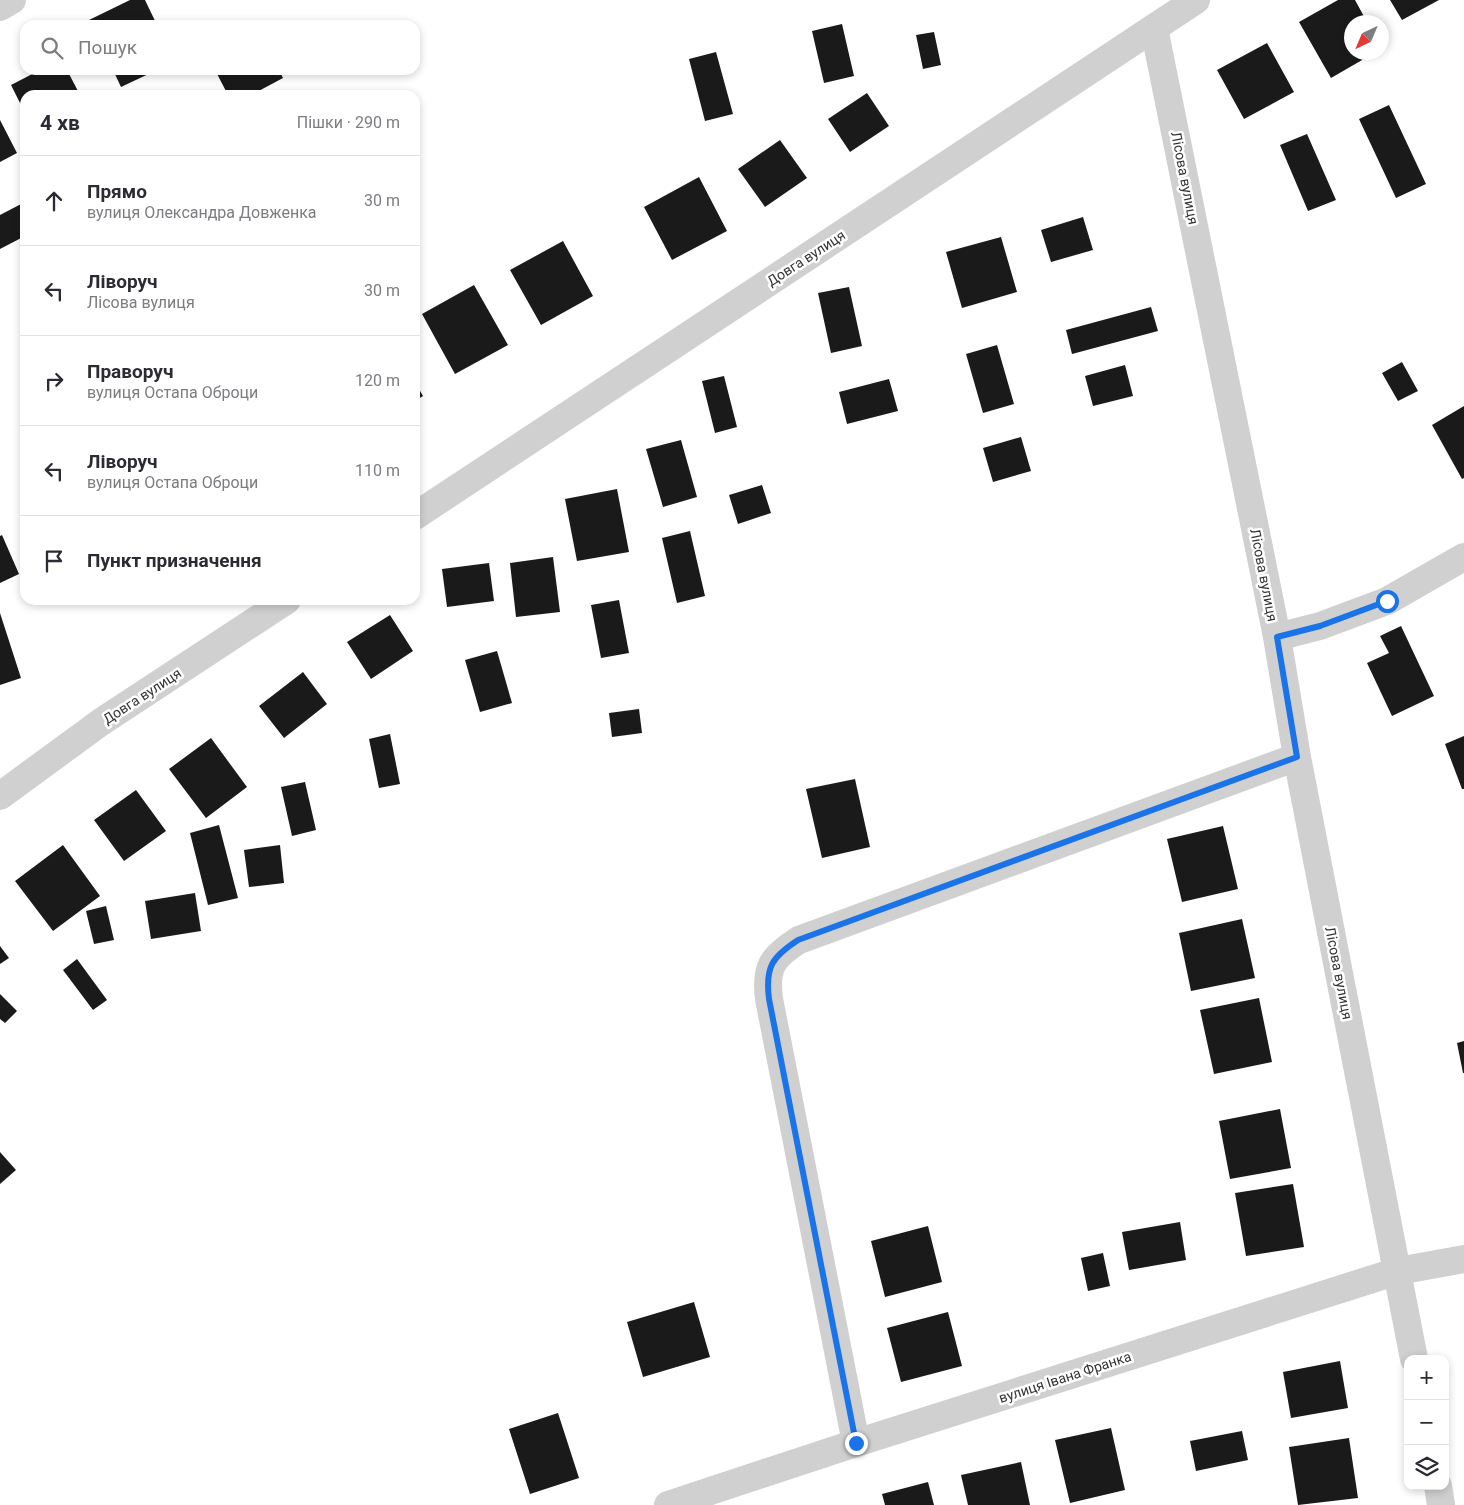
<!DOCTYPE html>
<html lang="uk">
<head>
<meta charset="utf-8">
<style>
	body { margin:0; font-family:Roboto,sans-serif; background:#f7f7f7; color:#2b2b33 }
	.controls { position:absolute; right:15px; bottom:15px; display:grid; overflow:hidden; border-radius:10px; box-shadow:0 2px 8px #0003 }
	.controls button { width:45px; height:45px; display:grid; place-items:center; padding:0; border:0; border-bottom:1px solid #e1e1e2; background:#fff; color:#2b2b33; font:25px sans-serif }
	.compass { position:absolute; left:1344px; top:15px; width:45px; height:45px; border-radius:50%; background:#fff; box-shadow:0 2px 8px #0003; rotate:224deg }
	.stop { position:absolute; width:15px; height:15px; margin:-11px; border:4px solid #1a73e8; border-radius:50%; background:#fff }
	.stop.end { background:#1a73e8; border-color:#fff; box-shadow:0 1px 5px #0008 }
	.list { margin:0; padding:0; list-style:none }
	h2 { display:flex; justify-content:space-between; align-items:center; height:65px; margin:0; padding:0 20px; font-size:21px }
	h2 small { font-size:16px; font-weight:400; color:#7c7c81 }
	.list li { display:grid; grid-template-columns:32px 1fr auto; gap:15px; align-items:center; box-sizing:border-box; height:90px; padding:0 20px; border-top:1px solid #e1e1e2 }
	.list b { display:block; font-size:19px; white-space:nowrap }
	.list p { margin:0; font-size:16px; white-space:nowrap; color:#7c7c81 }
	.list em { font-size:16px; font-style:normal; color:#7c7c81 }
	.icon { flex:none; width:28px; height:28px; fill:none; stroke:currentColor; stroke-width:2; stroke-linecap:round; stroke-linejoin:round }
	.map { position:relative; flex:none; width:1464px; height:1505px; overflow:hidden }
	.search { position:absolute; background:#fff; box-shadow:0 2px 8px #0003; left:20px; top:20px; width:400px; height:55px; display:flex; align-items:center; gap:12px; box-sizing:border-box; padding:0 18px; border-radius:15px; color:#7c7c81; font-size:19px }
	.panel { position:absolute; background:#fff; box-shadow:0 2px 8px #0003; left:20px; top:90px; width:400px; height:515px; border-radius:15px }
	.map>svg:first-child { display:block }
	.building { fill:#1a1a1a }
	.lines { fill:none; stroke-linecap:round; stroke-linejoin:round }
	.minor { stroke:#d0d0d0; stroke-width:28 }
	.tertiary { stroke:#d0d0d0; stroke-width:28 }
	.route { stroke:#1a73e8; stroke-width:6 }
	.labels { text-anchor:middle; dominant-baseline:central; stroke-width:5; stroke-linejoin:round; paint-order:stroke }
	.street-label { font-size:14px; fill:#333; stroke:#fff }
</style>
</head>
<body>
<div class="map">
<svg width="1464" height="1505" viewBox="0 0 1464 1505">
	<rect width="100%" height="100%" fill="#fff"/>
	<path class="building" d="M130 0H145L157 25H91L89 20Z
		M1338 0H1355L1367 22H1352V52H1376L1331 78 1299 22Z
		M1390 0H1439L1402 20Z
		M842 24 854 76 824 83 812 31Z
		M934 32 941 65 923 69 916 35Z
		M1267 43 1294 92 1244 119 1217 70Z
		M716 52 733 114 705 121 689 59Z
		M40 70H67L80 95H25V113L11 85Z
		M113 70H157L121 87Z
		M215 70H279L283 78 251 95H228Z
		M867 93 889 126 850 152 828 119Z
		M1389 105 1426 184 1396 198 1359 119Z
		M0 120 17 153 0 162Z
		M1307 134 1336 200 1308 211 1280 145Z
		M780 140 807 178 765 207 738 169Z
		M699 177 727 231 672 260 644 207Z
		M25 202V236L0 249V215Z
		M1083 217 1093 250 1051 262 1041 230Z
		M1001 237 1017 292 962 308 946 252Z
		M563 241 593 296 541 325 510 270Z
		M474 285 508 345 455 374 422 314Z
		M849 287 862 346 831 353 818 293Z
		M1151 307 1158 331 1072 354 1066 330Z
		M997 345 1014 404 983 413 966 354Z
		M1402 362 1418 391 1398 401 1382 373Z
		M1125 365 1133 396 1093 406 1085 376Z
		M724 376 737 427 715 433 702 381Z
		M889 379 898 411 847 424 839 392Z
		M415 382 423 396 415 401Z
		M1464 406V478L1462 479 1432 425Z
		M1021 437 1031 471 993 482 983 448Z
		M681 440 697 497 663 507 646 449Z
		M762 485 771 513 738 524 729 495Z
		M617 489 629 552 577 561 565 499Z
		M690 531 705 596 677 603 662 538Z
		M2 535 19 574 0 583V536Z
		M553 557 560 612 516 617 510 563Z
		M489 563 494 601 447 607 442 569Z
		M619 600 629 653 601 658 591 605Z
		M0 613 21 678 0 685Z
		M390 615 413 651 371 679 347 642Z
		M1401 626 1434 696 1392 716 1367 663 1389 653 1380 636Z
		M497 651 512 703 480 712 465 660Z
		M303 672 327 704 284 738 259 706Z
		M639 709 642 733 612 737 609 713Z
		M390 734 400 784 379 788 369 739Z
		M1464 736V789H1462L1445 744Z
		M211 738 247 787 206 818 169 769Z
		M855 779 870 847 822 858 806 789Z
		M305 782 316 830 292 836 281 787Z
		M136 790 166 831 124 861 94 820Z
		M219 825 238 898 208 905 190 833Z
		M1223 826 1238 889 1182 902 1167 839Z
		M63 845 100 896 53 931 15 881Z
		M280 845 284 883 249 887 244 850Z
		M195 893 201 931 151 939 145 901Z
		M106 906 114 940 94 944 86 911Z
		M1242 919 1255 978 1191 991 1179 933Z
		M0 946 9 958 0 964Z
		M77 959 107 1000 93 1010 63 970Z
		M0 994 17 1011 5 1023 0 1019Z
		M1259 998 1272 1062 1214 1074 1200 1010Z
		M1464 1041V1073H1463L1457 1043Z
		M1280 1109 1291 1168 1230 1179 1219 1121Z
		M0 1152 16 1170 0 1184Z
		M1293 1184 1304 1247 1246 1256 1235 1193Z
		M1180 1222 1186 1260 1129 1270 1122 1232Z
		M928 1226 942 1282 885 1297 871 1241Z
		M1103 1253 1110 1286 1088 1291 1081 1258Z
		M694 1302 710 1357 643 1377 627 1322Z
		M948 1312 962 1366 901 1382 887 1328Z
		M1340 1361 1348 1408 1291 1418 1283 1372Z
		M558 1413 579 1478 530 1494 509 1429Z
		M1111 1428 1125 1490 1070 1503 1055 1440Z
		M1242 1431 1248 1460 1196 1471 1190 1441Z
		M1349 1438 1358 1498 1298 1505 1289 1447Z
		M1021 1462 1030 1505H968L961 1475Z
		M928 1482 934 1505H885L882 1494Z"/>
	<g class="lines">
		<path class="minor" d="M0 7 12 0
			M1154 28 1277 637 1297 757 1414 1359
			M1277 637 1320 626 1387 601 1464 557
			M856 1443 769 999C765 967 772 957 799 940L1297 757
			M1438 1486 1441 1505
			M668 1505 856 1443 1398 1271 1464 1259"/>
		<path class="tertiary" d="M415 516 1196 0
			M0 796 101 722 287 600"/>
	</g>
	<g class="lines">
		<path class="route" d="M856 1443 769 999C765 967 772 957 798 940L1297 757 1277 637 1320 626 1387 601"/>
	</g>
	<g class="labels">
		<g class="street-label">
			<text transform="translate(1185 178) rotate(79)">Лісова вулиця</text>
			<text transform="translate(806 258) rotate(-33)">Довга вулиця</text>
			<text transform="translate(1264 575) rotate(79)">Лісова вулиця</text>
			<text transform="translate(142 696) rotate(-33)">Довга вулиця</text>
			<text transform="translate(1339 973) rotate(79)">Лісова вулиця</text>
			<text transform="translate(1065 1377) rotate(-18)">вулиця Івана Франка</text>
		</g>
	</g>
</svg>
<div class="controls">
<button>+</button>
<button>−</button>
<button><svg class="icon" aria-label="layers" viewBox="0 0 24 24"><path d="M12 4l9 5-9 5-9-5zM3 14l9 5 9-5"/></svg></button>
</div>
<svg class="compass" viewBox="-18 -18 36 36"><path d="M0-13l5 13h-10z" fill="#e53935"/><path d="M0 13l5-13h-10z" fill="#7c7c81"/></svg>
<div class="stop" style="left:1387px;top:601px"></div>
<div class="stop end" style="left:856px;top:1443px"></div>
<div class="search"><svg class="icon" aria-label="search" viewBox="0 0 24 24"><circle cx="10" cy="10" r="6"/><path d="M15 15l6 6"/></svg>Пошук</div>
<section class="panel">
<h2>4 хв<small>Пішки · 290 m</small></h2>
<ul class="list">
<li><svg class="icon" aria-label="ahead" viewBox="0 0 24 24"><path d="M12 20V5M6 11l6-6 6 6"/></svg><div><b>Прямо</b><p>вулиця Олександра Довженка</p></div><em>30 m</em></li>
<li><svg class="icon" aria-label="left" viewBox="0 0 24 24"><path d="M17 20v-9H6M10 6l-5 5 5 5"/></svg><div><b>Ліворуч</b><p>Лісова вулиця</p></div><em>30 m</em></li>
<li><svg class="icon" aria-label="right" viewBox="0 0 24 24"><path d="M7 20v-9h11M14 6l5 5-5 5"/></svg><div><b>Праворуч</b><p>вулиця Остапа Оброци</p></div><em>120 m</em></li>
<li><svg class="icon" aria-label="left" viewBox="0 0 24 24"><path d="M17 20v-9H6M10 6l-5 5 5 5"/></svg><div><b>Ліворуч</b><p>вулиця Остапа Оброци</p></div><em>110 m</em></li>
<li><svg class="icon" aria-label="arrive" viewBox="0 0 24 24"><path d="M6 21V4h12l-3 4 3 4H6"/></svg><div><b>Пункт призначення</b></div></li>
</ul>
</section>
</div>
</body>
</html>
